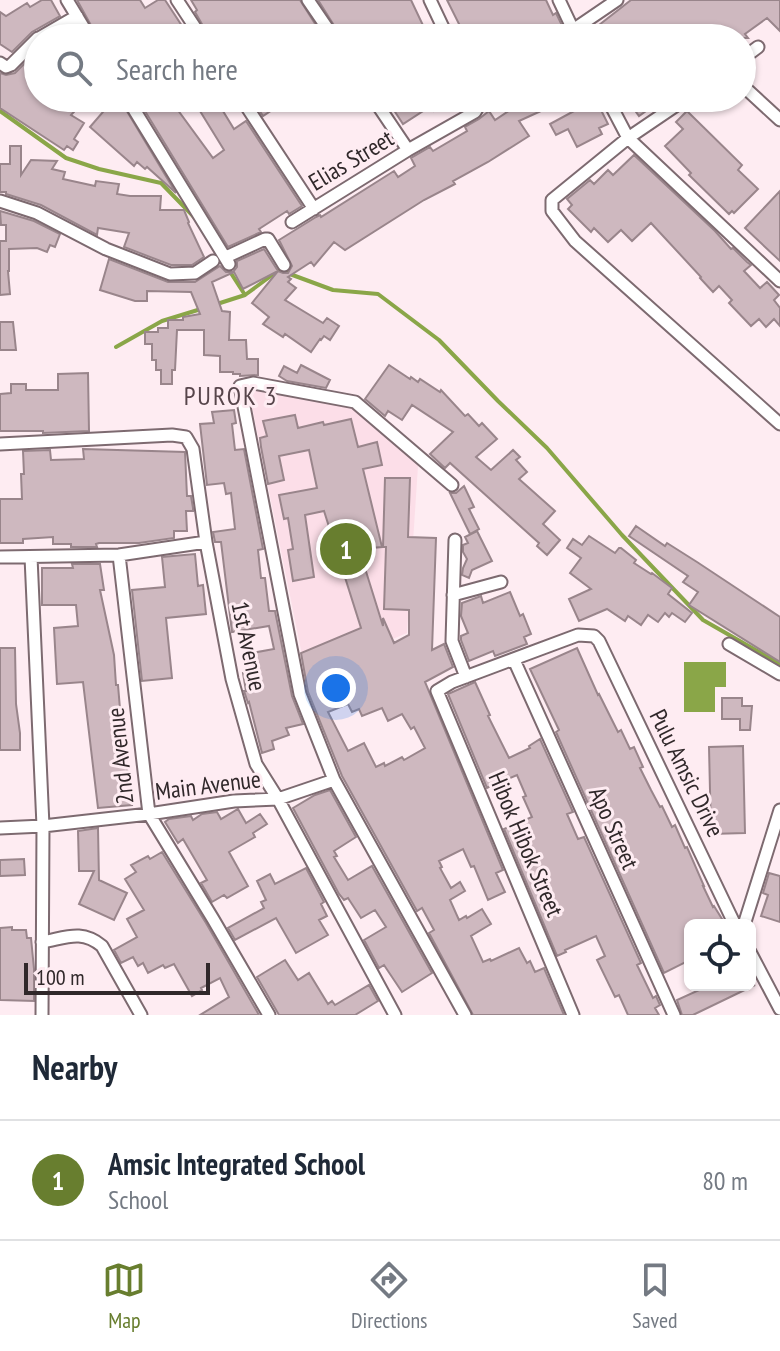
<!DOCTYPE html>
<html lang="en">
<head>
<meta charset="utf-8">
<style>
	body { margin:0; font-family:"PT Sans Narrow",sans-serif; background:#f6f6f7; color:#1f2937 }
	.controls { position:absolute; right:24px; bottom:24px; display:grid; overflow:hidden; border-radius:12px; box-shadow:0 2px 6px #0004 }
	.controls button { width:72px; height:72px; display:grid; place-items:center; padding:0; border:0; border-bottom:2px solid #e0e1e3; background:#fff; color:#1f2937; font:40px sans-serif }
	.scale { position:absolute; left:24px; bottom:20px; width:186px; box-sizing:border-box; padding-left:8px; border:4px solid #30282a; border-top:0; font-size:22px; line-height:28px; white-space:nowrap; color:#30282a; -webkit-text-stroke:6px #feecf2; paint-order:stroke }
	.you { position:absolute; left:336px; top:688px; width:28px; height:28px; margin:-20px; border:6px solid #fff; border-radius:50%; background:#1a73e8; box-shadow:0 0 0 12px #1a73e833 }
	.badge { display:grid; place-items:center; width:52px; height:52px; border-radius:50%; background:#687e2f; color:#fff; font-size:26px; font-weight:700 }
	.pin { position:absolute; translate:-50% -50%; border:4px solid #fff; box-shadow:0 2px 8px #0006 }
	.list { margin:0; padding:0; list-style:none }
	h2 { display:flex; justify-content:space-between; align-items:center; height:104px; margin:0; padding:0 32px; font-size:34px }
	h2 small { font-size:26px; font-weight:400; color:#747a83 }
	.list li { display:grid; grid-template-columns:52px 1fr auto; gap:24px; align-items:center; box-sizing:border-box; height:120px; padding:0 32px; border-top:2px solid #e0e1e3 }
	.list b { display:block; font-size:30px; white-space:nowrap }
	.list p { margin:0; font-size:26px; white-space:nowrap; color:#747a83 }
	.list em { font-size:26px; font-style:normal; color:#747a83 }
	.icon { flex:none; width:44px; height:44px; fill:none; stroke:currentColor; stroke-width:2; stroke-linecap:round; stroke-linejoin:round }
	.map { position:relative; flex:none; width:780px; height:1015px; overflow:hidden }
	.search { position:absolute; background:#fff; box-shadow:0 2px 6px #0004; left:24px; right:24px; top:24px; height:88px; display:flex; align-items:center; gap:20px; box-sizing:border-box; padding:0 28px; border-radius:44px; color:#747a83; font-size:30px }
	.sheet { height:224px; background:#fff }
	nav { display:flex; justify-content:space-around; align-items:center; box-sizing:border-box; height:112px; border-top:2px solid #e0e1e3; background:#fff; font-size:22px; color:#747a83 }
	nav a { display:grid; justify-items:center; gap:4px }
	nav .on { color:#687e2f }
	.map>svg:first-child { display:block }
	.built { fill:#fcdee8 }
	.water { fill:#8aa648 }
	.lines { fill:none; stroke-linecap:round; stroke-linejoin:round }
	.stream { stroke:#8aa648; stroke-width:4 }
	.building { fill:#ceb8bf; stroke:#99858b; stroke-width:2; fill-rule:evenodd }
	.minor-casing { stroke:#7d6a70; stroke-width:15 }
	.minor { stroke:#fff; stroke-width:11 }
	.labels { text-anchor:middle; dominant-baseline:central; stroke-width:6; stroke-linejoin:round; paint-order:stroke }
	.street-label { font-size:24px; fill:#30282a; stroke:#feecf2 }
	.neighbourhood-label { font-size:26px; letter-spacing:2px; fill:#57454b; stroke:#feecf2 }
</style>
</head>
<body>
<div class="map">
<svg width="780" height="1015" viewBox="0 0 780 1015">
	<rect width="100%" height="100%" fill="#feecf2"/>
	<path class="built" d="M248 387 358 409 418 466 407 633 306 675Z"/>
	<path class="water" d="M684 662H726V687H715V712H684Z"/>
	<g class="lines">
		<path class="stream" d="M0 111 66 158 99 169 161 183 196 219
			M227 267 245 295
			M217 304 245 295 279 270 333 290 378 294 439 340 498 401 547 448 622 535 703 620 780 664
			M116 347 162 321 201 309"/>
	</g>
	<path class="building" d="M42 0H51L60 16 32 32 12 52 0 44V12L6 16 27 3 30 7Z
		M77 0H140L145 8 158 0H165L184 29 176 34 179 38H98Z
		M191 0H300L324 38H210L195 12 197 10Z
		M318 0H411L429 38H342Z
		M447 0H546L553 15 556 13 568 38H466Z
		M631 0H780V31L767 18 745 34 748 38H585V36Z
		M38 50V98H87L71 115 84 123 74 139 78 142 73 150 67 146 64 150 0 108V73L6 75 15 73Z
		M93 98H119L176 193 147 167 145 169 137 162 134 166 90 127 103 112Z
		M137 98H169L213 158 224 150 192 98H215L234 129 246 121 302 206 289 214 287 211 259 229 261 232 228 247Z
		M251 98H290L263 116Z
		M386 98H456L434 111 431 106 403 124Z
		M513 98H534L541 111 519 121 529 136 488 162 453 181 455 184 424 200 345 250 334 242 314 266 311 262 288 277 291 279 288 282 296 288 285 300 323 323 327 318 339 326 330 340 324 336 321 340 320 339 311 352 285 334 283 337 263 324 269 317 252 303 278 271 283 273H288L292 266 279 240 316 217 320 215 321 217 394 171 398 177 415 166 411 158 430 147 433 151 467 131 465 127 479 119 489 111 495 120 510 110 508 105 515 102Z
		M571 98H595L608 124 599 128 602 134 577 147 568 129 556 135 550 124 576 110Z
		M626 98H664L639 116Z
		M687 111 742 165 738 170 758 189 734 213 732 211 729 214 689 175 691 173 665 146 683 129 676 122Z
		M10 146H21V175L31 160 57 161 52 169 65 172 63 179 95 186 96 181 119 184 117 194 130 196H161L160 210H184L189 222 188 223 204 257 192 265H171L124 247 129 233 98 228 97 235 41 205 6 194V192H0V164H10Z
		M634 155 715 231 731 249 733 248 747 262 751 265 744 271 760 288 767 282 779 295 774 300 780 308V326L774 319 766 327 759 319 751 326 729 303 732 300 719 286 713 292 700 278 701 277 651 223 632 241 621 230 608 242 594 228 591 232 568 209 572 205 567 199 590 180 594 184 608 170 613 175Z
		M780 191V261L745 228Z
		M0 211 34 221 60 234 55 247 50 245 47 252 37 248 9 249V271H8L10 294 0 295V241H6V225H1Z
		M264 249 278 271 243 289 234 272 212 282 222 311 230 312 229 340H246L247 359H258V375L240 376V374H233V372H220V356L204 355V330H177L175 370H172V384H161V370H156V360H152V344H145V332H158V328H168V320H183V317L200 314 191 292 147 291V301H135L100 290 109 259 168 282H195L220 266 226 272H233L237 267V261Z
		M0 322H13L16 350H0Z
		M301 365 330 380 326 388 287 381 279 376 284 366 297 373Z
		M389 365 410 379 411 377 418 382 420 379 440 392 441 390 465 416 468 414 479 426 482 423 497 439 476 457 491 470 513 450 520 457 516 460 527 472 519 479 555 511 543 524 560 540 547 555 537 546 539 543 450 463 445 468 430 454 453 432 412 405 402 420 388 411 385 416 365 399Z
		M88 373 89 431 43 433V431H0V394L11 393V384H26V390H58V374Z
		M234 410 236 423 232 424 235 450 244 449 263 549 258 550 261 578H265L269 611H275L292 696 303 724 286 728 289 735 272 741 274 749 262 753 249 702 248 703 244 691H246L243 673 248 672 247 662H252V653L274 649 269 626 232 632 221 542H215L213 532 235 529 231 493 226 494 224 483 207 485 200 424 214 423 212 412Z
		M295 415 298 428 323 422 324 425 351 419 358 447 377 442 382 465 363 469 382 547 359 549 383 626V618L394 643 409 635V610L384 609 386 547H383L385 478H410L408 537 436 538 432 650 444 644 453 667 425 682 503 870 496 873 505 892 488 900 474 866 471 867 463 849 439 861 442 867 440 868 451 888 460 882 465 891 450 900 459 920 466 916 467 918 482 909 491 924 471 936 483 962 490 959 491 961 519 948 527 963 530 961 535 972 544 968 564 1015H473L429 933 434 930 422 908 417 911 342 776 308 692 301 653 361 628 324 511 305 515 314 577 293 581 288 550 293 549 288 518 284 519 279 495 317 488 309 450 279 456 284 480 268 484 261 447 260 438 267 436 263 421ZM348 704 352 712 359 709 362 716 382 708 388 721 402 714 411 729 414 727 425 748 404 760 402 757 385 766 384 763 376 767 364 743 348 751 328 712Z
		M83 449 185 452 187 496H191L193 508V511H186L187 531H174V538L139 543H99L96 544 97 547H71V544H53V537L23 539V543H0V499H22L21 474H24L23 451 50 450 51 460 84 459Z
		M464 486 474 507 469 509 479 529 470 534 450 493H456Z
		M636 526 665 546 667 543 697 562 780 617V662L689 605 698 592 683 582 688 576 629 536Z
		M477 531 492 561 472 570 469 578 462 575 463 568 467 559 463 552V545L468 543 465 537Z
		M589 536 615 553 619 548H621L636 560 634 563 651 574 652 573 672 588 668 594 692 613 685 622 672 613 669 617 665 613 658 622 648 615 641 625 628 616 625 621 607 609 579 621 569 599 591 589 570 573 581 558 567 548 573 539 582 545Z
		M195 554 198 586 203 585 206 614 166 618 172 678 142 681 132 590 165 587 162 557Z
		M72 564H100L104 590H100L114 655 116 685H118L120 709 118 710 122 745H124L132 805 98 808 83 682 57 684 54 628 78 626 76 605H42V568H73Z
		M510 592 520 616 523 614 531 634 524 637 527 644 495 656 493 651 469 661 461 640V636L468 633 461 616 462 603 481 596 483 603Z
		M0 648H15L16 704 20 733V750H0Z
		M577 648 598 695 599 694 618 732 621 730 630 749 634 747 643 767 640 768 651 790 660 807 662 806 672 827 675 825 685 848 687 847 704 886H703L713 907 714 906 722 919 711 925H690V960L664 973 556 732 559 730 530 669Z
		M475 682 490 715 488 716 509 758 530 748 529 746 540 739 573 812 567 814 578 839 584 837 641 963 637 965 653 998 656 996 660 1005 655 1008 659 1015H628L619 995 615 997 597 960 605 956 596 936 565 950 566 952 557 956 504 829 532 817 523 797 526 796 517 775 487 788 448 694Z
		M722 698H742V706H752L750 730H740V719H722Z
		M743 746 745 833 711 834 709 747Z
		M330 790 356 837 334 851 337 856 334 857 348 880 372 866 432 973 402 992 384 965 379 968 364 940 386 927 375 910 361 918 348 898 344 900 339 894 293 808 315 795Z
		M238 809 246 823 260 814 267 824 253 833 255 837 229 852 248 886 227 898 224 895 212 902 201 883 207 880 183 839 178 843 165 822 169 819 191 816 193 820 202 814 217 812 221 819Z
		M98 828 99 880 127 893 114 920 79 904 94 871H79L78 831Z
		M162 852 206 923 259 1015H200L229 997 220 978 201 988 202 990 192 996 174 964 165 968 163 965 148 973 143 963 138 966 133 957 121 963 114 950 137 937 127 919 144 910 125 879 136 872 131 865 148 856 150 859Z
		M24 859 25 875 0 876V860Z
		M306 868 324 902 321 904 327 916 319 920 328 935 296 953 276 918 235 940 228 928 264 908 261 902 266 900 257 881 270 874 275 884Z
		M769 873 780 876V922L761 916 768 895 763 893Z
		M12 927V930H26L27 938H31L34 969V1001L0 1000V928Z
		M285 960 298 980 309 973 328 1004 332 1001 335 1005 369 985 378 1001 355 1015H279L257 977Z
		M710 985H755L693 1015H682L677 1000Z"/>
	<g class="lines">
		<g class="minor-casing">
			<path id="minor" d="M67 0 90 38
				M177 0 202 38
				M308 0 334 38
				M430 0 448 38
				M559 0 577 38
				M573 30 617 0
				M39 38 77 16
				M742 59 758 47
				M0 63 6 67 11 65 38 38
				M742 85 780 120
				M127 98 229 264
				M241 98 314 209
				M373 98 408 150
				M607 98 628 138 780 281
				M687 98 628 138 552 200V211L575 241 780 424
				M0 201 37 213 106 249 170 274 195 273 213 261
				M292 222 408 150 475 112 478 107 477 98
				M226 257 265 239H268L284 265
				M0 444 172 435 186 437 193 449 206 542 232 679 256 764 278 799 395 1015
				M452 485 355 402 253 383 240 386 300 694 334 780 465 1015
				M455 540 452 641 466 677
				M119 555 149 814 213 919 269 1015
				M0 557 119 555 206 542
				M31 557 43 826 42 1015
				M453 595 501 582
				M729 644 780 674
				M514 660 674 1015
				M0 828 43 826 149 814 234 801 278 799 334 780
				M744 925 780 810
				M42 942C66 938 81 929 102 946L141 1015
				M750 952 780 1009
				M573 1015 437 691 452 682 578 635 594 636 599 641 735 925"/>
		</g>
		<use href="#minor" class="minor"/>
	</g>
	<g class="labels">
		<g class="street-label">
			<text transform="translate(351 160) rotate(-31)">Elias Street</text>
			<text transform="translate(249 646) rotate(78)">1st Avenue</text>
			<text transform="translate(120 756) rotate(-96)">2nd Avenue</text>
			<text transform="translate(687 773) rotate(64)">Pulu Amsic Drive</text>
			<text transform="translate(208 785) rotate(-7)">Main Avenue</text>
			<text transform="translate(614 828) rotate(66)">Apo Street</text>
			<text transform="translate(526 844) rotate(67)">Hibok Hibok Street</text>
		</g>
		<g class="neighbourhood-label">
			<text x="231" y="395">PUROK 3</text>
		</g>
	</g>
</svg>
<div class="controls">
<button><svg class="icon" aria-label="locate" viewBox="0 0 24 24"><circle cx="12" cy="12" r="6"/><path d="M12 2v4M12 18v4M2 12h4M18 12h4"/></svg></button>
</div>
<div class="scale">100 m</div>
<div class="you"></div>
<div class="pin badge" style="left:346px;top:549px">1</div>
<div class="search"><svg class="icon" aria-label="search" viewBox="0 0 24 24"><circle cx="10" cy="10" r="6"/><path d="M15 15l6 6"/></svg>Search here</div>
</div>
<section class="sheet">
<h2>Nearby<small></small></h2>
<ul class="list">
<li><span class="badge">1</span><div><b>Amsic Integrated School</b><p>School</p></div><em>80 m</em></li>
</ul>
</section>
<nav>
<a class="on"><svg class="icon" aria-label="map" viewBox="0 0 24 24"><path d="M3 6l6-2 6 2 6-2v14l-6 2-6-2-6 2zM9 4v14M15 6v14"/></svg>Map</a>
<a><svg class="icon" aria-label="directions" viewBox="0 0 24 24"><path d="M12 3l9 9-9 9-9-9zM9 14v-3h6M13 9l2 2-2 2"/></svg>Directions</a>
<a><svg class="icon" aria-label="saved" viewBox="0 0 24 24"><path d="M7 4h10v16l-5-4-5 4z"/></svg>Saved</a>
</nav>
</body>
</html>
